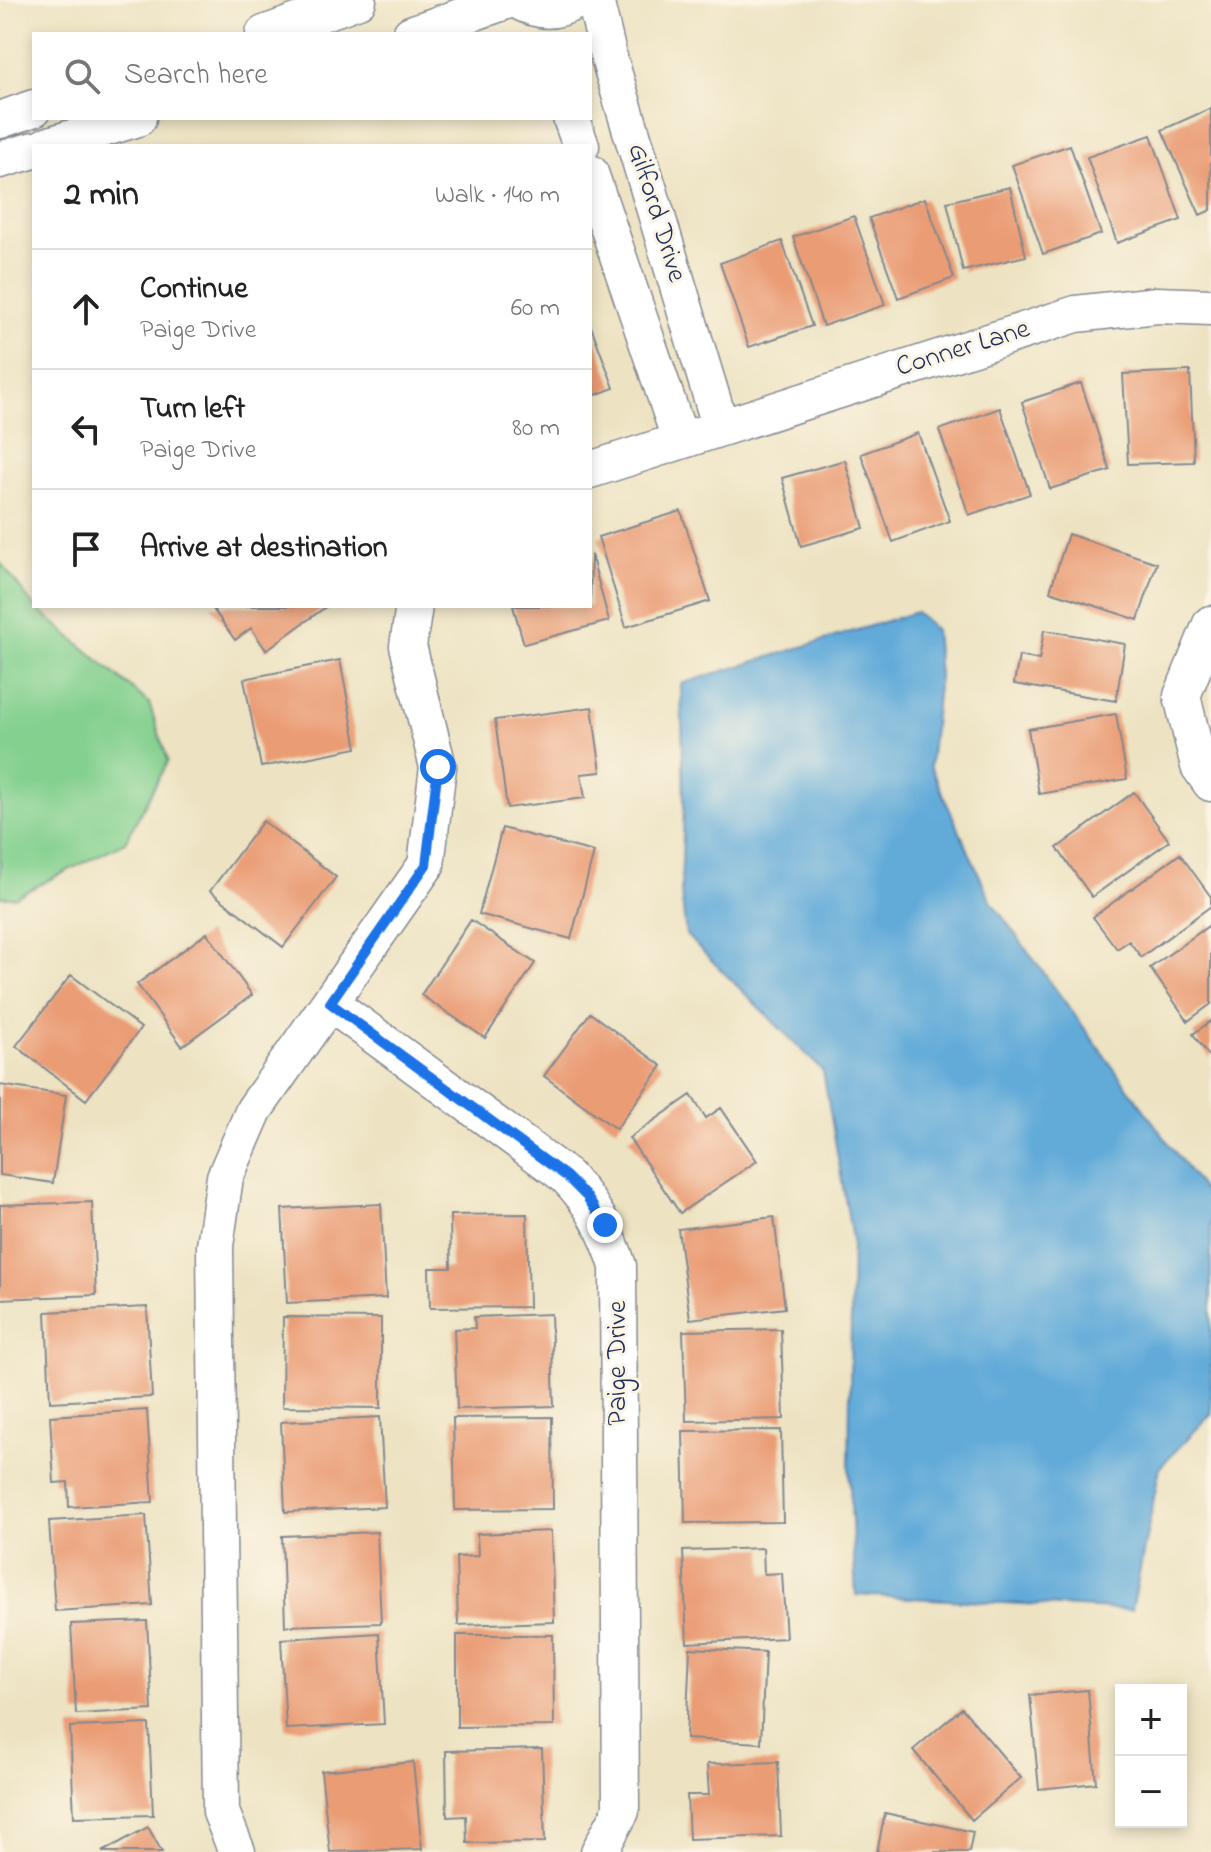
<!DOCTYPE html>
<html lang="en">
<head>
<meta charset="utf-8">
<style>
	body { margin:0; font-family:"Indie Flower",sans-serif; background:#f2f2f2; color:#222 }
	.controls { position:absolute; right:24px; bottom:24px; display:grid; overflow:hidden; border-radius:0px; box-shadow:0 4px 12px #0003 }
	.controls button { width:72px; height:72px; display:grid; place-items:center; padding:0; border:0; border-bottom:2px solid #e0e0e0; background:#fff; color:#222; font:40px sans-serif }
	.stop { position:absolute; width:24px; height:24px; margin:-18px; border:6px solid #1a73e8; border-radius:50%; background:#fff }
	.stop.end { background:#1a73e8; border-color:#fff; box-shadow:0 2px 8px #0008 }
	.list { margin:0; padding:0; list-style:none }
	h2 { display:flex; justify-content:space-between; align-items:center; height:104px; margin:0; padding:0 32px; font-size:34px }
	h2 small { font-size:26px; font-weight:400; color:#767676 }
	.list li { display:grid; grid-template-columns:52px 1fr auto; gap:24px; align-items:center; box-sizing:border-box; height:120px; padding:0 32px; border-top:2px solid #e0e0e0 }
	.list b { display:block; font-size:30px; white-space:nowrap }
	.list p { margin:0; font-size:26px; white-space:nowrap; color:#767676 }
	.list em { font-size:26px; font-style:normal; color:#767676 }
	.icon { flex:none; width:44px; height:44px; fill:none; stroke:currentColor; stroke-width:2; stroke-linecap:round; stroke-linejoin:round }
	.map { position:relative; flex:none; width:1211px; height:1852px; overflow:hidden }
	.search { position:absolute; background:#fff; box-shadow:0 4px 12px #0003; left:32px; top:32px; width:560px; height:88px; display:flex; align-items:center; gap:20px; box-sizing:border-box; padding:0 28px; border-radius:0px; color:#767676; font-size:30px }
	.panel { position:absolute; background:#fff; box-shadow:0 4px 12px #0003; left:32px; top:144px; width:560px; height:464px; border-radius:0px }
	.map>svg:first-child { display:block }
	.green { fill:#83d08f; stroke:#4f8076; stroke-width:2 }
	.water { fill:#62abd9; stroke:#3e6d9c; stroke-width:2 }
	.building { fill:#ea9c75 }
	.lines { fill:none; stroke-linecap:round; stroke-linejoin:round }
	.street-casing { stroke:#848990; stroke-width:39 }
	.street { stroke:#fff; stroke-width:36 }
	.route { stroke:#1a73e8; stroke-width:10 }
	.labels { text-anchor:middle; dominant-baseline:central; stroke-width:6; stroke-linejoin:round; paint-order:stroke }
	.street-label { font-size:28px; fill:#1b2f5e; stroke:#fcf5e5 }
</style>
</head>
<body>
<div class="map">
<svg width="1211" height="1852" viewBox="0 0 1211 1852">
	<rect width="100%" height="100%" fill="#fcf5e5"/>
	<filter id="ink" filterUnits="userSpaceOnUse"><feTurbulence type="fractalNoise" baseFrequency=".0125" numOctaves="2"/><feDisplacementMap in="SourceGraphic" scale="16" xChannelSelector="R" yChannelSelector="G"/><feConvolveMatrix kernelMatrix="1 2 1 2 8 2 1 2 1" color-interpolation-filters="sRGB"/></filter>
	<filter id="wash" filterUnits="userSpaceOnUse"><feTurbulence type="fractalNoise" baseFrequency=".006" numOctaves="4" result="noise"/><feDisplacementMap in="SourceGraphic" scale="32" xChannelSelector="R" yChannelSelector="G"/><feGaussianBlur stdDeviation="1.8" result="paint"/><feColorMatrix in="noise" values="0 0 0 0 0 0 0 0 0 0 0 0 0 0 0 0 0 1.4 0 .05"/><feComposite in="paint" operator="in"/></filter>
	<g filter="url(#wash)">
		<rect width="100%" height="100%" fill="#ede3c3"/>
		<path class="green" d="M0 562 34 606 149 703 168 761 125 842 15 897H0Z"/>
		<path class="water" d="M916 612 935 630 939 675 930 766 991 901 1211 1201V1414L1160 1467 1132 1610 856 1595 849 1468 852 1239 823 1071 686 935 681 891 684 804 681 684Z"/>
		<g id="blocks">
			<path class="building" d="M1211 108V210L1200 215 1162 130Z
				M1151 135 1181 220 1117 243 1087 157Z
				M1070 145 1101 234 1043 254 1012 165Z
				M1010 187 1026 256 963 271 947 202Z
				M925 198 954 278 898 298 869 218Z
				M854 216 885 305 823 326 793 237Z
				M782 241 812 326 749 347 720 263Z
				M590 324 614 388 590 397Z
				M1190 371 1194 462 1128 464 1123 374Z
				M1081 383 1110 470 1050 489 1022 402Z
				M1000 408 1030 494 969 515 939 430Z
				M918 433 950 521 893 542 861 454Z
				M845 460 864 528 801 546 782 478Z
				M681 511 710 601 626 627 598 537Z
				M1068 534 1157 563 1138 620 1050 591Z
				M591 554 609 621 524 644 513 606H590Z
				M211 606H327L266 650 251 628 235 640Z
				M1044 630 1125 644 1116 701 1014 684 1019 656 1039 660Z
				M340 660 357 748 261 767 244 679Z
				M592 707 601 772 581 774 585 798 507 808 495 720Z
				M1116 714 1127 779 1039 794 1028 729Z
				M1134 792 1169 841 1092 897 1057 848Z
				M263 821 336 877 283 947 210 891Z
				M502 828 594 852 571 939 479 914Z
				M1180 854 1211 897V906L1141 957 1129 941 1117 949 1093 917Z
				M471 920 535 963 485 1038 421 995Z
				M1211 924V1004L1188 1021 1150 968Z
				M207 933 252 995 182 1046 137 984Z
				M71 975 141 1028 86 1100 16 1046Z
				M590 1013 662 1066 616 1129 544 1076Z
				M1211 1021V1059L1193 1034Z
				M0 1085 66 1095 53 1183 0 1175Z
				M691 1095 706 1118 721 1108 757 1161 680 1213 629 1138Z
				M92 1202 96 1295 0 1299V1205Z
				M381 1204 386 1298 287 1303 282 1209Z
				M527 1214 529 1307 430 1308 429 1268H451L450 1215Z
				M774 1217 785 1308 690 1319 678 1229Z
				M147 1307 152 1397 50 1402 46 1312Z
				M551 1314 554 1406 457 1409 454 1329 475 1328 474 1317Z
				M283 1317 381 1318V1408L282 1407Z
				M781 1329 784 1419 686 1421 683 1331Z
				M147 1410 153 1502 69 1507 68 1482 54 1483 50 1416Z
				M380 1417 385 1507 285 1512 281 1422Z
				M552 1417 553 1509 455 1510 453 1418Z
				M781 1430 783 1522 685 1523 683 1431Z
				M146 1515 152 1605 55 1611 49 1521Z
				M551 1531 554 1622 458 1625 456 1557 478 1556 477 1534Z
				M377 1532 381 1623 285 1626 282 1536Z
				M763 1548 764 1574 782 1573 786 1638 687 1643 683 1551Z
				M147 1621 152 1710 76 1714 71 1624Z
				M379 1633 384 1724 286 1729 281 1639Z
				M457 1635H553L554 1726 457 1727Z
				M690 1648 765 1652 761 1743 686 1739Z
				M1088 1690 1096 1783 1039 1789 1030 1695Z
				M1121 1707V1767H1118L1117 1708Z
				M962 1708 1021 1778 972 1820 913 1750Z
				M149 1724 153 1815 74 1817 70 1727Z
				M542 1749 545 1842 467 1843 466 1816 447 1817 446 1751Z
				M413 1762 422 1849 330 1852 321 1771Z
				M778 1762 781 1836 689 1839 687 1795H709L707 1764Z
				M885 1813 973 1832 969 1852H877Z
				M148 1827 162 1852H102Z"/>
		</g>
	</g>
	<g filter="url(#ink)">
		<use href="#blocks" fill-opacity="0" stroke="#848990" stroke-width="2"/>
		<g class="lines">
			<g class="street-casing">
				<path id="street" d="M516 0C540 13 555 13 578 0
					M595 0 609 58 720 425
					M264 34 358 0
					M411 34 509 0
					M571 118 581 146
					M0 120 34 108
					M46 146 138 118
					M0 160 34 150
					M590 173 680 439
					M590 470 1076 314 1157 305 1211 307
					M1211 624 1182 696 1199 766 1211 783
					M330 1003 566 1176C593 1204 606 1229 618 1266L621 1811 599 1852
					M237 1852 221 1812 215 1246 225 1177 254 1110 426 865 438 767 408 646 414 606"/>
			</g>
			<use href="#street" class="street"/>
		</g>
	</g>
	<g class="lines" filter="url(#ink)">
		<path class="route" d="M438 767 426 865 330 1003 566 1176 587 1197 605 1225"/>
	</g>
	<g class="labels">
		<g class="street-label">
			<text transform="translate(656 213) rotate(73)">Gilford Drive</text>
			<text transform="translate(963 349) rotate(-17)">Conner Lane</text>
			<text transform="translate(618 1363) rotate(-90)">Paige Drive</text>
		</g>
	</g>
</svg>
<div class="controls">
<button>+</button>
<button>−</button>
</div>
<div class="stop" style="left:438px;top:767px"></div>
<div class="stop end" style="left:605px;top:1225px"></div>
<div class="search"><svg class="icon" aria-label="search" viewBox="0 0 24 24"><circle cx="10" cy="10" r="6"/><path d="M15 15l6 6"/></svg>Search here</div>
<section class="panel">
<h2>2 min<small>Walk · 140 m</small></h2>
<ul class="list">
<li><svg class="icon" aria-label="ahead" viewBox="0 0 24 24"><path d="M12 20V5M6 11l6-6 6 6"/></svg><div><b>Continue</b><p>Paige Drive</p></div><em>60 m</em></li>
<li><svg class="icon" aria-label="left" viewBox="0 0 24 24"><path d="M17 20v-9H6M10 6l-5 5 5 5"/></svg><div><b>Turn left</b><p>Paige Drive</p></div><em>80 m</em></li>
<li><svg class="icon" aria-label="arrive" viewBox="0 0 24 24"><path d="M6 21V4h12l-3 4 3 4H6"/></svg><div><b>Arrive at destination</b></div></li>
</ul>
</section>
</div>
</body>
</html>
